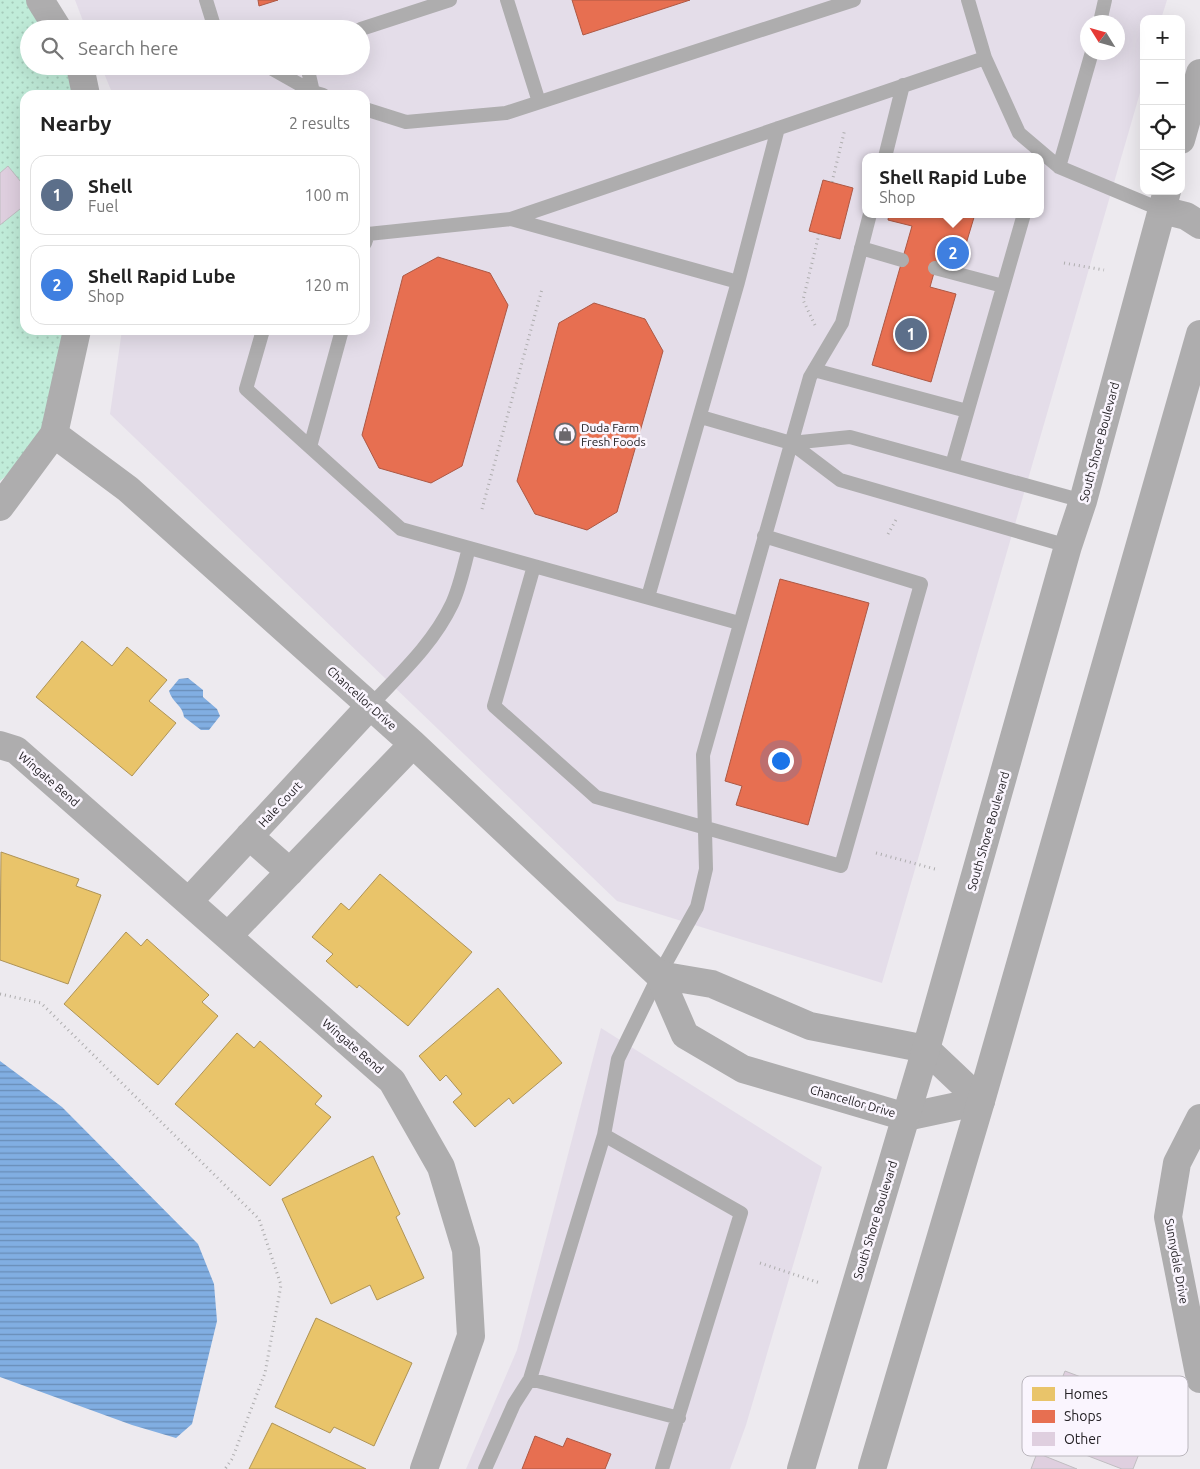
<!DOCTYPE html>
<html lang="en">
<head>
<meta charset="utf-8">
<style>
	body { margin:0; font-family:Ubuntu,sans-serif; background:#f6f6f6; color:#222 }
	.controls { position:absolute; right:15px; top:15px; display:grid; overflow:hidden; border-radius:10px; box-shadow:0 5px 20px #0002 }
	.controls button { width:45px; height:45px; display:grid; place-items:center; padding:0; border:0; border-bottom:1px solid #e0e0e0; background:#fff; color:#222; font:25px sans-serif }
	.compass { position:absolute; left:1080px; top:15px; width:45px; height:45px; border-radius:50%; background:#fff; box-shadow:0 5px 20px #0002; rotate:307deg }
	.you { position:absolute; left:780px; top:760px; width:18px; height:18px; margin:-12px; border:4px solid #fff; border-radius:50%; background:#1a73e8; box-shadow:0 0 0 8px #1a73e833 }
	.badge { display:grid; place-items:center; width:32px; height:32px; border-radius:50%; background:#0b8043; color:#fff; font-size:16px; font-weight:700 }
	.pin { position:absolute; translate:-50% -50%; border:2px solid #fff; box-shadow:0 1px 5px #0006 }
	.popup { position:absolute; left:862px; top:153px; width:182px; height:65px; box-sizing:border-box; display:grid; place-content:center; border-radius:10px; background:#fff; filter:drop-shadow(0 1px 4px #0005); font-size:16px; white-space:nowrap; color:#767676 }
	.popup b { font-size:19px; color:#222 }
	.popup::after { content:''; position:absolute; left:50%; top:100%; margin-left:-10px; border:10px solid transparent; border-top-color:#fff }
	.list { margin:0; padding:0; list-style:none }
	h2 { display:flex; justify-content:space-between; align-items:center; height:65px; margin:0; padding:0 20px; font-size:21px }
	h2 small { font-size:16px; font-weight:400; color:#767676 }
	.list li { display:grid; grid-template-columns:32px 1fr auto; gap:15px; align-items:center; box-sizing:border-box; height:80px; margin:0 10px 10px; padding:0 10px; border:1px solid #e0e0e0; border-radius:15px }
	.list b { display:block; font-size:19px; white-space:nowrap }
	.list p { margin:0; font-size:16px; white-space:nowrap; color:#767676 }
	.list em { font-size:16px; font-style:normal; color:#767676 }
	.icon { flex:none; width:28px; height:28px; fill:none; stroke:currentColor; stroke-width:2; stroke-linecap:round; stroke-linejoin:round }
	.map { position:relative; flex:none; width:1200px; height:1469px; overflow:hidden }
	.search { position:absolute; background:#fff; box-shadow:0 5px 20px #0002; left:20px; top:20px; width:350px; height:55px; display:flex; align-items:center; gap:12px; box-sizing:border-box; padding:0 18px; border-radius:28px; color:#767676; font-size:19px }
	.panel { position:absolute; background:#fff; box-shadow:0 5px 20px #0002; left:20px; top:90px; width:350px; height:245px; border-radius:15px }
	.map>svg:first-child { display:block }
	.built { fill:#e4dde9; fill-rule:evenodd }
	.park { fill:url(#park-dots) }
	.water { fill:url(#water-rules) }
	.homes { fill:#e9c46a; stroke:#ae9356 }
	.shops { fill:#e76f51; stroke:#ad5844 }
	.building { fill:#dfcfdf; stroke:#c0bdc1 }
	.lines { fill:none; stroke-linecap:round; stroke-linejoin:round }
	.path { stroke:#aeadae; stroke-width:3; stroke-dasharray:1 4; stroke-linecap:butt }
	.service { stroke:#aeadae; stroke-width:14 }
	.minor { stroke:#aeadae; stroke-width:28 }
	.tertiary { stroke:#aeadae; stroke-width:28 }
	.labels { text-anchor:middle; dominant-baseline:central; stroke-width:5; stroke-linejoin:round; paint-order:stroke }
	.poi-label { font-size:12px; fill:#252226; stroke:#faf5fe; text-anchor:start }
	.street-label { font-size:12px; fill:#252226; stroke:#faf5fe }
	.key { fill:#faf5fe; stroke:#bab6bd; stroke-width:1 }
	.key-label { font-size:14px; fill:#252226 }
</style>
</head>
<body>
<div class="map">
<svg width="1200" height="1469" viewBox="0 0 1200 1469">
	<defs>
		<pattern id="park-dots" width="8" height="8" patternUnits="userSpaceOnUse" patternTransform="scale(1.25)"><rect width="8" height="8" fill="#c0ecd9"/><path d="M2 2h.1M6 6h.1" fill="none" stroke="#a5caba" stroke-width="1.8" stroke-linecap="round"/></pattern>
		<pattern id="water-rules" width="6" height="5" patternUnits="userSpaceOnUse" patternTransform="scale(1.25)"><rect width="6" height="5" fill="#81aee2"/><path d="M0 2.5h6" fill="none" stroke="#698db7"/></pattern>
	</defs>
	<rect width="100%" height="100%" fill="#edeaef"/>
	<path class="built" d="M75 0H1167L1161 19H1144V79L882 983 617 901 110 414 122 330H365V95H113L101 66H361V29H86ZM1088 22H1118V52H1088ZM866 157H1040V214H866Z
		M601 1028 822 1167 746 1425 730 1469H466L517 1350Z"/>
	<path class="park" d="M0 0H45L58 29H29V66H75L88 95H25V330H75L54 434 0 481Z"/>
	<path class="water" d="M188 678 203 690V697L217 709 220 716 209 730H201L184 717C183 706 172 702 169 691L179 679Z
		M0 1061 62 1107 198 1244 214 1284 217 1321 192 1424 176 1438 132 1425 0 1377Z"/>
	<path class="homes" d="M82 641 112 666 127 647 167 680 149 701 176 723 132 776 36 697Z
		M1 852 79 879 76 886 101 895 68 984 0 960Z
		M380 874 472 952 408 1026 359 985 357 988 326 961 333 954 312 937 341 903 349 910Z
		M126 932 141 946 147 939 209 995 202 1002 218 1016 158 1085 64 1004Z
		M498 988 562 1063 513 1104 509 1098 475 1127 453 1102 462 1094 446 1075 440 1081 419 1056Z
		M237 1033 254 1048 260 1041 322 1096 315 1104 331 1117 270 1186 175 1104Z
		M373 1156 400 1214 396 1217 424 1278 377 1300 370 1285 331 1304 282 1199Z
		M316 1318 412 1363 374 1446 334 1427 330 1433 275 1407Z
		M272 1423 366 1469H249Z"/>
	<path class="shops" d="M258 0H278L259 6Z
		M572 0H690L583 35Z
		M823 180 853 188 840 239 809 231Z
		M889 214H975L966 244 944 237 930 287 956 294 931 382 872 365 912 226 888 220Z
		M438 257 490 273 508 305 462 466 431 483 379 468 362 435 403 276Z
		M594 303 645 319 663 351 617 512 587 530 535 514 517 481 559 323Z
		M780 579 869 603 808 825 736 805 742 786 725 781Z
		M535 1436 563 1447 567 1438 611 1454 605 1469H522Z"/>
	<path class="building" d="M8 166 25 187V205L0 225V173Z
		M1065 1371 1139 1399 1129 1423 1148 1431 1133 1469H1122L1039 1437Z
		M1037 1453 1077 1469H1031Z"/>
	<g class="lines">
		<path class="path" d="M832 182 845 129
			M1064 263 1104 270
			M815 325 803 300 819 234
			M482 509 542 289
			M888 534 897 518
			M876 853 935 869
			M0 994 41 1003 259 1219 281 1285 265 1373 232 1459 225 1469
			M760 1263 820 1283"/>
		<path class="service" d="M206 0 215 29
			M507 0 539 102
			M968 0 985 58
			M1100 22 1105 0
			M361 29 450 0
			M267 66 313 92
			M307 66 313 92 323 95
			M365 109 406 122 506 113 854 0
			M885 157 903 85
			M1059 167 1092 52
			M511 219 738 282 778 128
			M365 243 368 234 511 219 985 58 1019 133 1059 167 1162 210
			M861 248 902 260
			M935 268 1003 286
			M263 330 246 389 310 447
			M342 330 310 447 401 529 739 623
			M814 370 967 411
			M701 417 791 443 840 480 1068 546
			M791 443 850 437 1083 501
			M952 465 1024 214
			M534 566 494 706 596 797 841 866 921 584 764 536
			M648 597 738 282
			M370 706C400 674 433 644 452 604 460 587 464 566 469 548
			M604 1135 741 1213 662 1469
			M679 1418 530 1379 604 1135 618 1059 659 975 697 907 706 869 703 755 810 377 842 323 870 214
			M485 1469 514 1404 530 1379"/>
		<path class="minor" d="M40 0 58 29
			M80 66 86 95
			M1162 210 1186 216 1200 225
			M54 434 128 489 413 744 659 975 685 1035 743 1069 906 1117 981 1101
			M0 507 54 434 77 330
			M0 745 16 750 392 1081 441 1167 466 1250 471 1336 424 1469
			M249 836 290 872
			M189 901 370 706
			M228 936 413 744
			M659 975 712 984 810 1026 926 1049 981 1101
			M1200 1118 1177 1163 1168 1217 1200 1379"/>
		<path class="tertiary" d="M1181 140 1200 73
			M801 1469 926 1049 1068 546 1083 501 1167 191
			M872 1469 981 1101 1200 334"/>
	</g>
	<defs>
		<g id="shop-ring" transform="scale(1.125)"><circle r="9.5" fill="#faf5fe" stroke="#6b686c" stroke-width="1.5"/><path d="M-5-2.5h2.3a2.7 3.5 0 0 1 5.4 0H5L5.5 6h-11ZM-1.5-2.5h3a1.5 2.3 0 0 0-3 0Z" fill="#6b686c"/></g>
	</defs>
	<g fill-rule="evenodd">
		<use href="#shop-ring" x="565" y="434"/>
	</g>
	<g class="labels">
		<g class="poi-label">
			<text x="581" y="427">Duda Farm<tspan x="581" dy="14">Fresh Foods</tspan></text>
		</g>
		<g class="street-label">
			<text transform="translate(1099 442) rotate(-75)">South Shore Boulevard</text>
			<text transform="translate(362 698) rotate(42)">Chancellor Drive</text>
			<text transform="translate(49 779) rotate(41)">Wingate Bend</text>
			<text transform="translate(280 804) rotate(-47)">Hale Court</text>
			<text transform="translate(988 831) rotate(-74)">South Shore Boulevard</text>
			<text transform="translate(353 1046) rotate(41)">Wingate Bend</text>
			<text transform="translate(853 1101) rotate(16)">Chancellor Drive</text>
			<text transform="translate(875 1220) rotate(-73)">South Shore Boulevard</text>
			<text transform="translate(1177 1261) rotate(80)">Sunnydale Drive</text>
		</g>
	</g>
	<rect x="1022" y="1376" width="166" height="80" rx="8" class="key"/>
	<rect x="1032" y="1387" width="23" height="14" fill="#e9c46a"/>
	<rect x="1032" y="1410" width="23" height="13" fill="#e76f51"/>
	<rect x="1032" y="1432" width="23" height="14" fill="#dfcfdf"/>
	<g class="key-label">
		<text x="1064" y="1399">Homes</text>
		<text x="1064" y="1421">Shops</text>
		<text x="1064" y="1444">Other</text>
	</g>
</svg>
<div class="controls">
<button>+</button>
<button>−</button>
<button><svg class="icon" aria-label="locate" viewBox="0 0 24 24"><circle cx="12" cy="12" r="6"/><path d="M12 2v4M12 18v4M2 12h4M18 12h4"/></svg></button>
<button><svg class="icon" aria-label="layers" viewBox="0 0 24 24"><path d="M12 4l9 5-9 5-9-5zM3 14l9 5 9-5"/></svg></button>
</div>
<svg class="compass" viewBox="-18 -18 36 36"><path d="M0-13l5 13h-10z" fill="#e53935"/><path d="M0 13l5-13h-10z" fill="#767676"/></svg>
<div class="you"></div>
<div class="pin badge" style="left:911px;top:334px;background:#5c6f8a">1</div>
<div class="pin badge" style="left:953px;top:253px;background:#3f7fe0">2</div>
<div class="popup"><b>Shell Rapid Lube</b>Shop</div>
<div class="search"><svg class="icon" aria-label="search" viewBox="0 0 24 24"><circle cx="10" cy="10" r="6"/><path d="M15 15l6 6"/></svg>Search here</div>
<section class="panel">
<h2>Nearby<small>2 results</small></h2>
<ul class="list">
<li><span class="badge" style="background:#5c6f8a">1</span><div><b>Shell</b><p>Fuel</p></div><em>100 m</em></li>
<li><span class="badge" style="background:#3f7fe0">2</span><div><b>Shell Rapid Lube</b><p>Shop</p></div><em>120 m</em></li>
</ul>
</section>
</div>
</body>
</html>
